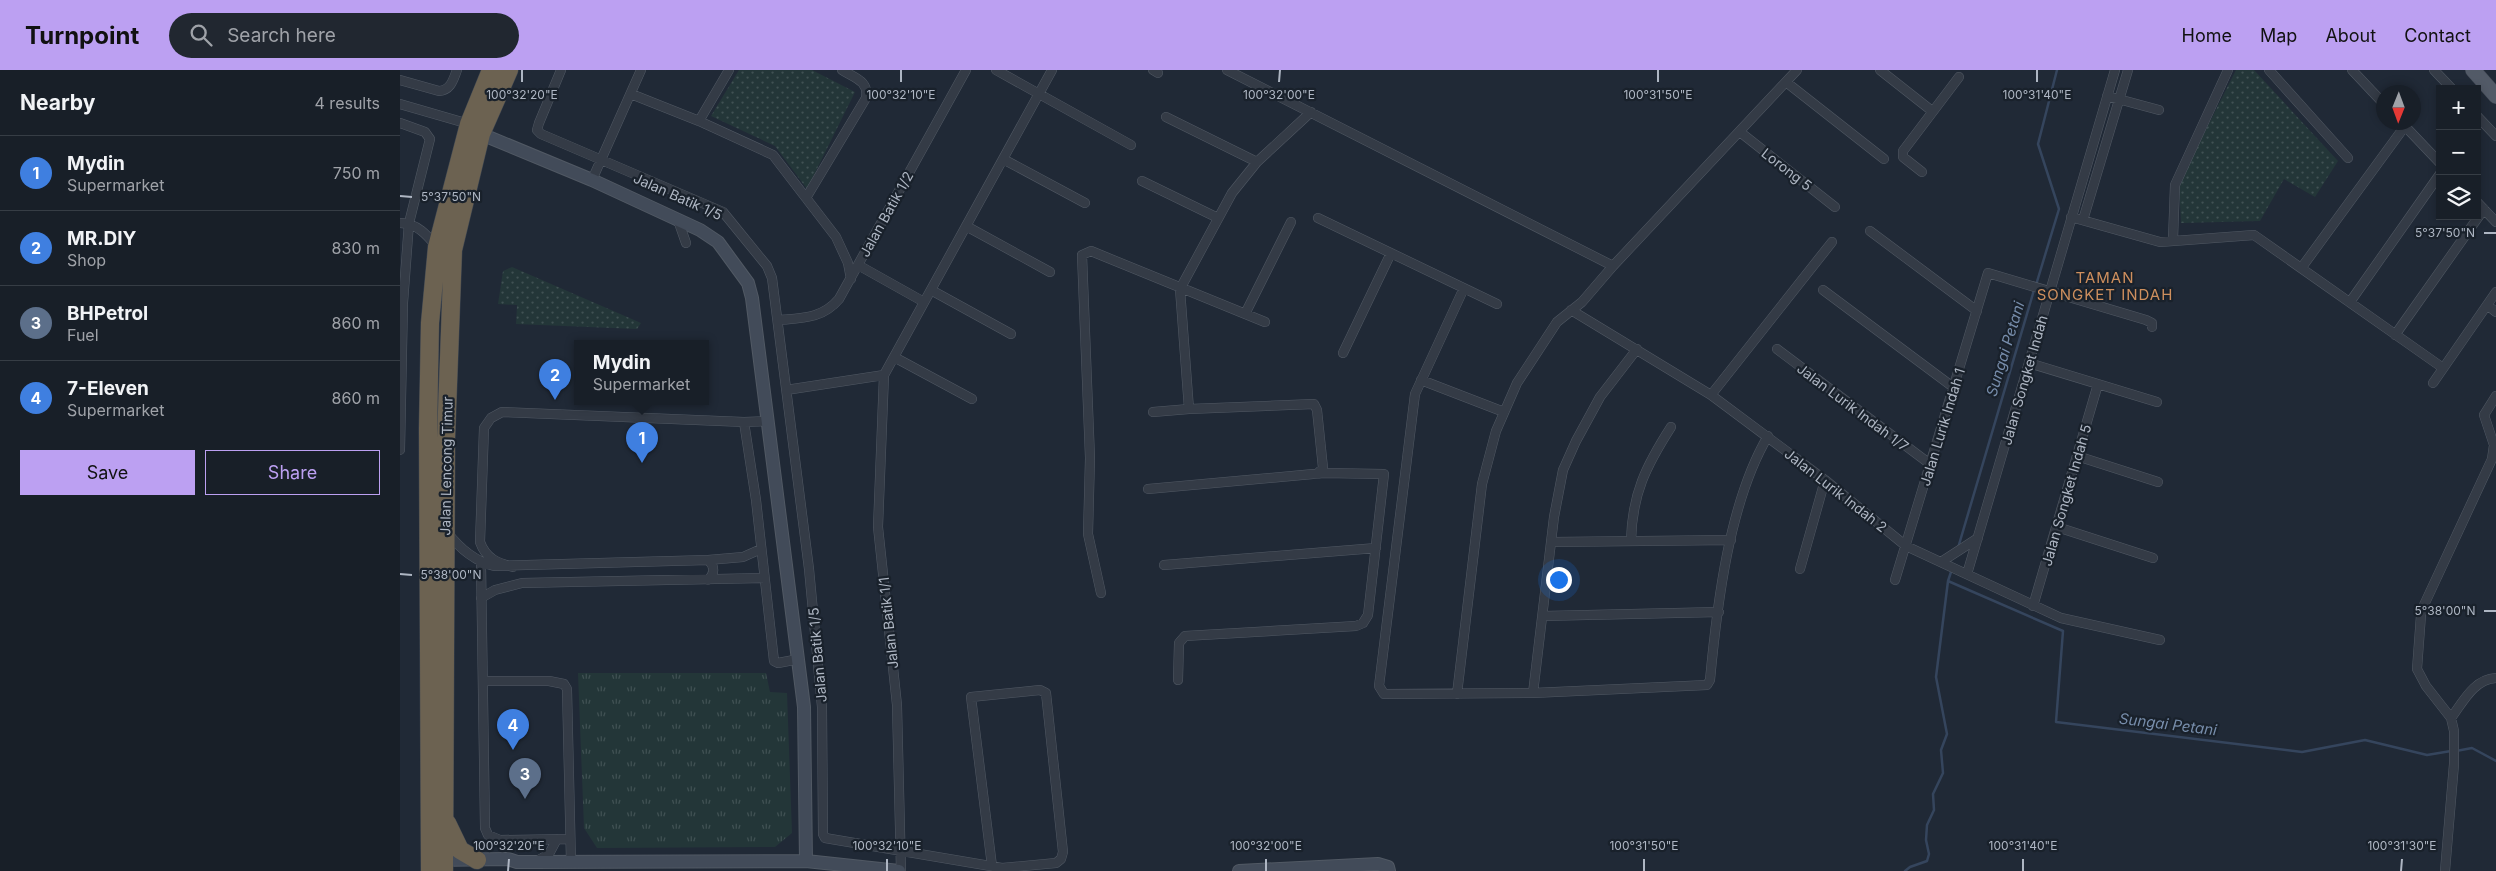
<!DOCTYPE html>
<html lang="en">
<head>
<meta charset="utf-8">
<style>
	body { margin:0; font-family:Inter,sans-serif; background:#212730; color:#f1f3f6 }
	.controls { position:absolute; right:15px; top:15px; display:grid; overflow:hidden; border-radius:0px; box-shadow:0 2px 8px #0003 }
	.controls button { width:45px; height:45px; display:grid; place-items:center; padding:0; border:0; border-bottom:1px solid #363d45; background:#181f28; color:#f1f3f6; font:25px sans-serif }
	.compass { position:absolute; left:1976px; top:15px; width:45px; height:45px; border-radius:50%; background:#181f28; box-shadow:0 2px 8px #0003; rotate:181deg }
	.you { position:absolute; left:1158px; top:509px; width:18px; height:18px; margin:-12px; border:4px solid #fff; border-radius:50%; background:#1a73e8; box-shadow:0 0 0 8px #1a73e833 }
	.badge { display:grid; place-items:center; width:32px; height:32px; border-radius:50%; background:#bca0f2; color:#fff; font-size:16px; font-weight:700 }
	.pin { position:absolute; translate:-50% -41px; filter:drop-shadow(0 1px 2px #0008) }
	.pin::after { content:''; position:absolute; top:26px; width:18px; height:15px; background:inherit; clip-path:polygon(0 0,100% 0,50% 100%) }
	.popup { position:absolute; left:174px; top:270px; width:135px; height:65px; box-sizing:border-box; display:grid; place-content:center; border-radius:0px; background:#181f28; filter:drop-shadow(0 1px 4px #0005); font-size:16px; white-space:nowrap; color:#9fa2a8 }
	.popup b { font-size:19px; color:#f1f3f6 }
	.popup::after { content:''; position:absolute; left:50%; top:100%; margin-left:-10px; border:10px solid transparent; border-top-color:#181f28 }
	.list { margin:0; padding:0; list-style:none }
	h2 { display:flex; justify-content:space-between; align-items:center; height:65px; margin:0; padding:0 20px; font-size:21px }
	h2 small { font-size:16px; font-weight:400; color:#9fa2a8 }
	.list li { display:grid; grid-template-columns:32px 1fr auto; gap:15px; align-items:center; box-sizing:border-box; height:75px; padding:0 20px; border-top:1px solid #363d45 }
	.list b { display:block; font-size:19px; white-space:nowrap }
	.list p { margin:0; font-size:16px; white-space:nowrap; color:#9fa2a8 }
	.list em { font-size:16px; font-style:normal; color:#9fa2a8 }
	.actions { display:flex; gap:10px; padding:15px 20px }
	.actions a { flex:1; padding:11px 0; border:1px solid #bca0f2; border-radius:0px; text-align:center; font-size:18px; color:#bca0f2 }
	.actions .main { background:#bca0f2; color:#111 }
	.icon { flex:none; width:28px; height:28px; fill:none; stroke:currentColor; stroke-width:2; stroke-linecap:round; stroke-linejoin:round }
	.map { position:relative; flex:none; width:2096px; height:801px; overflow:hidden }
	header { display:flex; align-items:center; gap:30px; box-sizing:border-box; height:70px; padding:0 25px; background:#bca0f2; color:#111 }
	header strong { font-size:24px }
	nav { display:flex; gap:28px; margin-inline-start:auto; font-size:18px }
	.search { width:350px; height:45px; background:#212730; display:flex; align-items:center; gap:12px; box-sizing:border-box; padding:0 18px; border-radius:28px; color:#9fa2a8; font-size:19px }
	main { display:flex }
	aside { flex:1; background:#181f28 }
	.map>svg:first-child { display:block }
	.grass { fill:url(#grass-tufts) }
	.park { fill:url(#park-dots) }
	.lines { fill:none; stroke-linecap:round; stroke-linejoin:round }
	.stream { stroke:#35455d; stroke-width:2.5 }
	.street-casing { stroke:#515964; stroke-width:10 }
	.secondary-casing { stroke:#515964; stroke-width:14 }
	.primary-casing { stroke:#3d4450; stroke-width:16 }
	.highway-casing { stroke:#3e4651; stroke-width:19 }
	.street { stroke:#343b46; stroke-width:9 }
	.secondary { stroke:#424b59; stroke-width:12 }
	.primary { stroke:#525a67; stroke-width:15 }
	.highway { stroke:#6c6251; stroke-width:18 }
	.ticks { fill:none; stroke:#aeb6c3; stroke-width:2 }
	.labels { text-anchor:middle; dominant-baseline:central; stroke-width:4.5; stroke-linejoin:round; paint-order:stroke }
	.street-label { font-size:14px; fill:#aeb6c3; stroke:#19212b }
	.neighbourhood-label { font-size:15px; letter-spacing:1px; fill:#ce8f5e; stroke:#19212b }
	.water-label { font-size:15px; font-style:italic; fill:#778dab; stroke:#19212b }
	.ticks-label { font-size:12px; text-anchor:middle; fill:#aeb6c3; stroke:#19212b; stroke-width:4.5; stroke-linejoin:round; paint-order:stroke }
</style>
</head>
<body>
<header>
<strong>Turnpoint</strong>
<div class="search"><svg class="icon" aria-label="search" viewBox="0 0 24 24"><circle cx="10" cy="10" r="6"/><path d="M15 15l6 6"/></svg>Search here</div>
<nav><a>Home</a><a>Map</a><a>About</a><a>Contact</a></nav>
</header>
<main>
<aside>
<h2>Nearby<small>4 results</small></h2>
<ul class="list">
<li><span class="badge" style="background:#3f7fe0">1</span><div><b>Mydin</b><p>Supermarket</p></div><em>750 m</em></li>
<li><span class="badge" style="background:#3f7fe0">2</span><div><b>MR.DIY</b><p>Shop</p></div><em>830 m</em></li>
<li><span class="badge" style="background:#5c6f8a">3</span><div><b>BHPetrol</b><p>Fuel</p></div><em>860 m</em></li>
<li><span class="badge" style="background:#3f7fe0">4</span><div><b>7-Eleven</b><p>Supermarket</p></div><em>860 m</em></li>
</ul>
<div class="actions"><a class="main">Save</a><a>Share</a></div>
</aside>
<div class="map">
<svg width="2096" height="801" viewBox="0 0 2096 801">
	<defs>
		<pattern id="grass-tufts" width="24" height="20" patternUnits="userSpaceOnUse" patternTransform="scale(1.25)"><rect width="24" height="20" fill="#233638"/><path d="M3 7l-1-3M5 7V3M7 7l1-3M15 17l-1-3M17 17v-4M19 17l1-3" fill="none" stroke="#405153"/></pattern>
		<pattern id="park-dots" width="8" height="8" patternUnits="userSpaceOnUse" patternTransform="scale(1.25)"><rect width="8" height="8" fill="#233638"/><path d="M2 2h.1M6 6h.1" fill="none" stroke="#405153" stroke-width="1.8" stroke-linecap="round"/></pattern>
	</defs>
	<rect width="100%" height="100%" fill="#202936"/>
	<path class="grass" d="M178 603H366L370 622 387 623 392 763 375 777 197 778 184 758Z"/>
	<path class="park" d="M339 0H412L455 22 407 119 375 76 311 46Z
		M1836 0H1854L1938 91 1915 127 1884 109 1860 151 1781 153 1779 113Z
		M112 197 241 253 237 259 116 254 117 235 98 234 103 201Z"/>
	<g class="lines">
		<path class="stream" d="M1636 215 1659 139 1638 74 1657 0
			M1558 478 1634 220
			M1551 502 1548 511 1663 561 1656 652 1902 682 1965 670 2027 685 2051 681
			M2056 681 2072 678 2096 691
			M1505 801 1510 797 1527 791 1529 784 1526 770 1527 755 1534 740 1533 724 1543 703 1541 680 1547 664 1536 607 1548 511"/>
		<g class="street-casing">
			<path id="street" d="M161 0 139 53 137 60 141 64 323 142 367 196 372 208 409 499 422 637 423 764 425 768 602 798 656 793 661 789 663 782 646 623 640 620 571 627 592 796
				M596 0 731 75
				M753 0 758 3
				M827 0 1213 196 1397 0
				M1480 0 1532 41
				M1869 0 1948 88
				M1952 0 1984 34
				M2034 0 2052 19
				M0 10 39 21C51 20 53 10 57 0
				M1386 12 1484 89
				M231 24 299 51 373 85 436 167 448 193 451 209
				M1707 26 1759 40
				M0 34 69 54
				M911 42 857 92 832 123 780 219 789 339 914 334 917 340 923 398 917 404
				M2077 46 2096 66
				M766 47 857 92
				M299 51 329 0
				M0 53 25 62 30 69 9 153 3 233 0 380
				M2002 53 2040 93
				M1340 62 1435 137
				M603 89 685 133
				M1522 102 1503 87V81L1559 7
				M192 110 241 0
				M742 111 818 148
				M406 128 466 28C469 11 455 8 442 0
				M2077 132 2096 152
				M1671 147 1760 172 1854 165 2043 298
				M918 148 1097 234
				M278 150 286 173
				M1683 150 1728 0
				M0 153C17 153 27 165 37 177
				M566 156 650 202
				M1470 161 1577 241
				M1773 169 1775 115 1828 0
				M458 195 524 232
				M1902 197 2005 56
				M1064 218 1015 324 979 616 984 624 1133 623 1307 615 1310 610C1317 535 1329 432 1368 366
				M531 220 611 264
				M1423 220 1553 317
				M1950 232 2040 104
				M2087 235 2096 242
				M1171 240 1311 325 1425 410 1506 476 1661 548 1760 570
				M846 242 891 152
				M378 250C402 248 422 249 439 229L566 0
				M1995 265 2084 139
				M1377 279 1530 394
				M943 283 991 183
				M494 287 572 329
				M1629 293 1757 332
				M1021 310 1104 342
				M2033 313 2096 222
				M386 320 484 305
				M1311 325 1432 172
				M753 342 789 339
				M344 352 356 430 374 591 378 593 399 589
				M1677 386 1758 412
				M748 419 924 403 984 404 968 545 963 553 956 556 785 566 779 573 778 610
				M1657 457 1753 488
				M47 462C60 479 74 491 94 496L308 490 343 487 361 479
				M1231 471C1232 424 1246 396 1271 357
				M1152 472 1331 470
				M1541 492 1578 468
				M81 493 85 758 88 765 100 770 170 769
				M764 495 976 478
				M113 497C98 493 86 489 80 472L84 358 91 348 102 342 344 352 367 351
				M1400 499 1425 410
				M1567 504 1715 0
				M308 510C315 504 315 496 308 490
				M1495 510 1588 203 1746 250 1752 253V257
				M701 523 688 464 690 388 682 185 691 181 865 252
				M81 528 95 520 122 513 364 508
				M1633 536 1698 314
				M1143 546 1319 542
				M83 611H149L164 614 167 619 171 792
				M1133 623 1154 447 1163 400 1176 371 1200 327 1237 279
				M1057 624 1082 414 1096 361 1117 313 1157 252 1182 232 1213 196
				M2051 648C2063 632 2074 609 2096 608
				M137 791 149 784 157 769
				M501 801 497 635 478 457 484 305 652 0
				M2045 801 2054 694V661L2051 648 2026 616 2017 599 2021 545 2024 535 2092 389 2094 375 2084 345 2096 326"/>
		</g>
		<g class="secondary-casing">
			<path id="secondary" d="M81 64 192 110 300 160 318 172 348 213 352 228 404 637 406 791
				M37 790 108 789 117 792H132L406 791 499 801
				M839 801 978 794 988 797 989 801"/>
		</g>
		<g class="primary-casing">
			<path id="primary" d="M2073 0 2096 26"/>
		</g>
		<g class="highway-casing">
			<path id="highway" d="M47 753 60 780 77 790
				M30 801 28 359 30 253 37 177 69 54 91 0
				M44 801 46 369 53 180 81 64 109 0"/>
		</g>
		<use href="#street" class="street"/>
		<use href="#secondary" class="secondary"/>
		<use href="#primary" class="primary"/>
		<use href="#highway" class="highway"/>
	</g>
	<path class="ticks" d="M122 12V0M501 12V0M879 12 880 0M1258 12V0M1637 12V0M0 126 12 127M2084 163H2096M0 504 12 505M2084 541H2096M108 801 109 789M487 801V789M866 801V789M1244 801V789M1623 801V789M2001 801 2002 789"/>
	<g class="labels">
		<g class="street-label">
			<text transform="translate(1387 99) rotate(38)">Lorong 5</text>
			<text transform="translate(278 126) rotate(24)">Jalan Batik 1/5</text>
			<text transform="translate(486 144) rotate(-61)">Jalan Batik 1/2</text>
			<text transform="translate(1624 310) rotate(-74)">Jalan Songket Indah</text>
			<text transform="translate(1453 337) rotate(37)">Jalan Lurik Indah 1/7</text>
			<text transform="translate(1542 357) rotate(-73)">Jalan Lurik Indah 1</text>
			<text transform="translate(46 396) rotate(-89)">Jalan Lencong Timur</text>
			<text transform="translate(1436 420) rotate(38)">Jalan Lurik Indah 2</text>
			<text transform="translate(1666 425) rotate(-74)">Jalan Songket Indah 5</text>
			<text transform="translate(488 553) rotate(-96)">Jalan Batik 1/1</text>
			<text transform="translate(417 585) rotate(-95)">Jalan Batik 1/5</text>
		</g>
		<g class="neighbourhood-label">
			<text x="1705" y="207">TAMAN<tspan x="1705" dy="17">SONGKET INDAH</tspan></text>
		</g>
		<g class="water-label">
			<text transform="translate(1605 279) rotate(-73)">Sungai Petani</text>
			<text transform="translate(1768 654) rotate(7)">Sungai Petani</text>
		</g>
	</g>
	<g class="ticks-label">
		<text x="122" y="29">100°32'20"E</text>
		<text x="501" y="29">100°32'10"E</text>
		<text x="879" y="29">100°32'00"E</text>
		<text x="1258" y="29">100°31'50"E</text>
		<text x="1637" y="29">100°31'40"E</text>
		<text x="51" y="131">5°37'50"N</text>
		<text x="2045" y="167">5°37'50"N</text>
		<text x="51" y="509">5°38'00"N</text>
		<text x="2045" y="545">5°38'00"N</text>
		<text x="109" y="780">100°32'20"E</text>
		<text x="487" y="780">100°32'10"E</text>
		<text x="866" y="780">100°32'00"E</text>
		<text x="1244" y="780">100°31'50"E</text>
		<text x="1623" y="780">100°31'40"E</text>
		<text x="2002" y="780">100°31'30"E</text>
	</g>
</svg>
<div class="controls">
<button>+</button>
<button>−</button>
<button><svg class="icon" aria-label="layers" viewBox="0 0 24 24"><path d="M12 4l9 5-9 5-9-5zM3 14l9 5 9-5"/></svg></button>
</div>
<svg class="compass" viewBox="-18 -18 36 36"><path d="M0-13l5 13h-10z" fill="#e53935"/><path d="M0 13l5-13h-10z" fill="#9fa2a8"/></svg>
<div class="you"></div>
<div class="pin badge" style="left:242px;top:393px;background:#3f7fe0">1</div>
<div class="popup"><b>Mydin</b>Supermarket</div>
<div class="pin badge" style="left:155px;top:330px;background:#3f7fe0">2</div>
<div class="pin badge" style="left:125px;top:729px;background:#5c6f8a">3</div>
<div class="pin badge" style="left:113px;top:680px;background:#3f7fe0">4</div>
</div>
</main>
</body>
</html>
